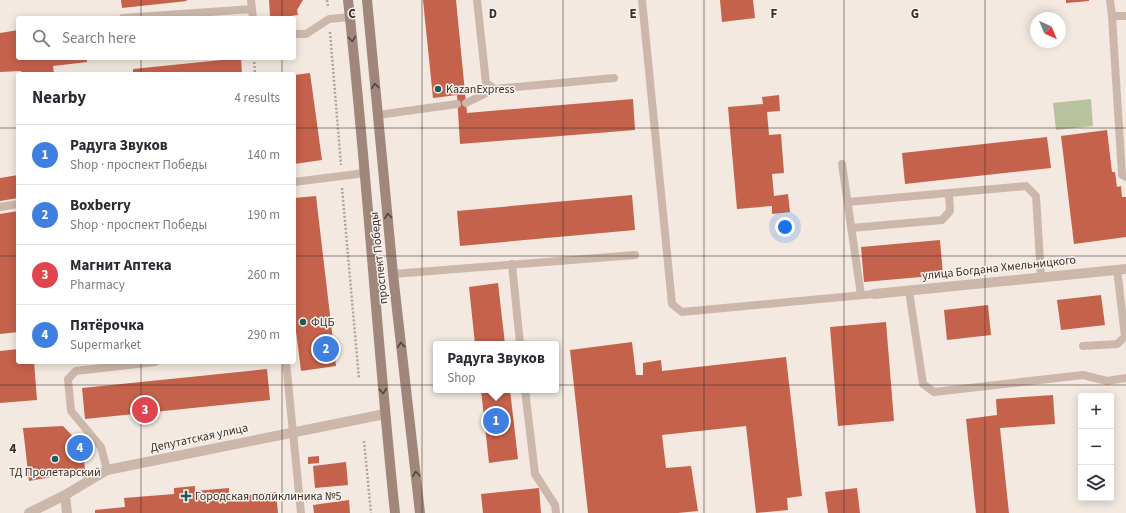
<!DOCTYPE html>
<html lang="en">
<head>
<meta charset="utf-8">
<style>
	body { margin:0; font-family:"Source Sans 3",sans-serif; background:#f2f2f3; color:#2b2b33 }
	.controls { position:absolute; right:12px; bottom:12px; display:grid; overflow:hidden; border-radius:4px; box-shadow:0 2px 10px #0003 }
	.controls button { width:36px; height:36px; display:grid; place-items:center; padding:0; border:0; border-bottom:1px solid #e1e1e2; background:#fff; color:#2b2b33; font:20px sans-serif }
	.compass { position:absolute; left:1030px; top:12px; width:36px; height:36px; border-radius:50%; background:#fff; box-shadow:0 2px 10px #0003; rotate:136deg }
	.you { position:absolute; left:785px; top:227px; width:14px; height:14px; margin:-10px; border:3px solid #fff; border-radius:50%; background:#1a73e8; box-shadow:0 0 0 6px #1a73e833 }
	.badge { display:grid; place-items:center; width:26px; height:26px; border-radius:50%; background:#205b5b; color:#fff; font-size:13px; font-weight:700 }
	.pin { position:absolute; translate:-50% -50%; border:2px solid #fff; box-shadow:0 1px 4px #0006 }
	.popup { position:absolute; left:433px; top:341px; width:126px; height:52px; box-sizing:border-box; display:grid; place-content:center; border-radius:4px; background:#fff; filter:drop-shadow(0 1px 3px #0005); font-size:13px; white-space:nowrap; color:#7c7c81 }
	.popup b { font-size:15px; color:#2b2b33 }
	.popup::after { content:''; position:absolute; left:50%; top:100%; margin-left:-8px; border:8px solid transparent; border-top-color:#fff }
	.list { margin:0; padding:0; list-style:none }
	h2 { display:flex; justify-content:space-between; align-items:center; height:52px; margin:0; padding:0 16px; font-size:17px }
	h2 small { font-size:13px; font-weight:400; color:#7c7c81 }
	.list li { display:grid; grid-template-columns:26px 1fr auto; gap:12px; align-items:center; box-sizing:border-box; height:60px; padding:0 16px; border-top:1px solid #e1e1e2 }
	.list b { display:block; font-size:15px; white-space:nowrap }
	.list p { margin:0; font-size:13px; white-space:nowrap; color:#7c7c81 }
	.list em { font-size:13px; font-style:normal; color:#7c7c81 }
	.icon { flex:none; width:22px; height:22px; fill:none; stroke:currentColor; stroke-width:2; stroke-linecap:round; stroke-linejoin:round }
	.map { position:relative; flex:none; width:1126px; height:513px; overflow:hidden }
	.search { position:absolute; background:#fff; box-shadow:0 2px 10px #0003; left:16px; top:16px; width:280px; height:44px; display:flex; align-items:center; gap:10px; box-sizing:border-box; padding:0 14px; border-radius:4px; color:#7c7c81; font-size:15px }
	.panel { position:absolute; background:#fff; box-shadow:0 2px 10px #0003; left:16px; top:72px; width:280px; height:292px; border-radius:4px }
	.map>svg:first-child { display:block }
	.green { fill:#b9c29f }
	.building { fill:#c5624c }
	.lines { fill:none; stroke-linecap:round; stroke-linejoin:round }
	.path { stroke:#b7a295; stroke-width:2.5; stroke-dasharray:2 2; stroke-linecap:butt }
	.lane { stroke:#ccb8ab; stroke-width:8 }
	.street { stroke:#ccb8ab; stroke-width:10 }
	.secondary { stroke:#9f877c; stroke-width:10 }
	.oneway { stroke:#52443e }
	.grid { fill:none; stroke:#392e2a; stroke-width:1; stroke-opacity:0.55 }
	.poi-dot { fill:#205b5b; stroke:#faf3ed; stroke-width:1.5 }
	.labels { text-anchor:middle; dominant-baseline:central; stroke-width:3; stroke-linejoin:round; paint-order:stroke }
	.poi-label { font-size:12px; fill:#392e2a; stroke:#faf3ed; text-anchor:start }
	.street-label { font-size:12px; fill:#392e2a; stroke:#faf3ed }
	.grid-label { font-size:13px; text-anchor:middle; font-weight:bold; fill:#392e2a; stroke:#faf3ed; stroke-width:3; stroke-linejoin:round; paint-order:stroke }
</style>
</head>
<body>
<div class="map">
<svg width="1126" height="513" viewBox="0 0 1126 513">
	<rect width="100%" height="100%" fill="#f3e9e0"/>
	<path class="green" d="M1091 99 1093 126 1056 130 1053 103Z"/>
	<path class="building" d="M121 0H186L187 1 122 8Z
		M269 0H303L297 10 298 15 283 17 270 16Z
		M423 0H456L467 113 633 99 635 130 460 144 457 95 433 98Z
		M720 0H753L755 18 722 22Z
		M1066 0H1089V1L1066 3Z
		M18 30V58H87V62L53 66 54 74H22L21 71 0 72V33Z
		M241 58 242 74H133V69Z
		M310 73 322 160 294 164V75Z
		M779 95 780 111 767 112 769 135 781 134 784 173 772 174 774 196 788 194 790 212 772 214V206L737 209 728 107 763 104 762 97Z
		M1107 130 1112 172H1115L1117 187 1121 186 1122 197H1126V237L1074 244 1061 136Z
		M1047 137 1051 168 905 184 902 153Z
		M18 175V198L0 201V178Z
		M632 195 635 230 460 246 457 211Z
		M316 196 336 366 301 371 294 315V198Z
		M18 211V332L0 334V214Z
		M940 240 943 275 864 282 861 247Z
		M498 283 505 344H475L469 287Z
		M1101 295 1105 325 1061 330 1057 300Z
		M988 305 991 335 947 340 944 310Z
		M886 322 894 421 838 426 830 327Z
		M632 342 636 375H643V363L661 360 662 371 786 357 802 496 787 498 788 510 756 513 746 426 662 435 666 468 691 466 698 511 678 513H588L570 350Z
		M18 349V362H34L37 400 0 403V351Z
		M267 369 270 400 85 419 82 388Z
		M481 390H510L518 459 489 463Z
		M1053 395 1055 424 1000 428 1009 513H976L966 419 997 415 996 399Z
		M63 426 83 447 85 471 29 481 23 428Z
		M319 456V463L308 464V457Z
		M346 462 348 485 315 488 313 466Z
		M195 486V491L229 488V497L276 492 278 513H95V510L125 507 124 498 174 494V488Z
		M539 488 541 513H483L481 494Z
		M857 488 860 513H828L825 492Z
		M349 500 350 513H314L313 505Z"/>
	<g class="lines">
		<path class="path" d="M327 0 328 7
			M330 32 341 165
			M254 58 255 74
			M342 188 359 379
			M364 441 371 513"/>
		<path class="lane" d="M251 0 253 18
			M477 0 486 83 495 89 614 78
			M642 0 672 304 682 312 874 294
			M1110 0 1112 16H1126
			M1112 16 1122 175 1126 177
			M123 18 252 9
			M294 34H306L329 19 350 17
			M466 103 495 89
			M378 115 457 104
			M842 164 861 295
			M294 182 365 173
			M848 202 1026 186 1036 196 1041 277
			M0 207 18 204
			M851 228 942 220 950 211 949 193
			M512 264 520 344
			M393 274 635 255
			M909 291 923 384 934 392 1083 375 1107 381 1126 378
			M1083 346 1117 344 1125 337 1117 269
			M286 362 301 513
			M525 390 535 474 555 505 556 513
			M107 470 101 447 71 411 68 379 76 371 155 362"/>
		<path class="street" d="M874 294 1126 269
			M65 495 67 513
			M29 513 65 495 107 470 385 414"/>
		<path class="secondary" d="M348 0C367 171 377 342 395 513
			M367 0 393 274 420 513"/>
	</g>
	<defs><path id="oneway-chevron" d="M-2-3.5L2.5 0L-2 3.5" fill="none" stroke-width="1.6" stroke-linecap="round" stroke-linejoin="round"/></defs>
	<g class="oneway">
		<use href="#oneway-chevron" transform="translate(352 39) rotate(85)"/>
		<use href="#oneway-chevron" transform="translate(375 86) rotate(-96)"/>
		<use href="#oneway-chevron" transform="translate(388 216) rotate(-96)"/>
		<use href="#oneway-chevron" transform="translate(401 345) rotate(-96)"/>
		<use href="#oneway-chevron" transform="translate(383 391) rotate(85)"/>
		<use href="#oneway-chevron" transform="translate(416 474) rotate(-96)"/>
	</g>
	<path class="grid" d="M141 0V18M282 0V18M422 0V513M563 0V513M704 0V513M844 0V513M985 0V513M141 58V74M282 58V74M0 128H18M294 128H1126M0 256H18M294 256H1126M141 362V513M282 362V513M0 385H1126"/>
	<g class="poi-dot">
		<circle cx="438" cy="89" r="4"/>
		<circle cx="303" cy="322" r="4"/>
		<circle cx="55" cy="459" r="4"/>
		<path d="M184 490h4v4h4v4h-4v4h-4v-4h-4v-4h4z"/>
	</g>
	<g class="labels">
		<g class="poi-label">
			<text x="446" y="89">KazanExpress</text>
			<text x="311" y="322">ФЦБ</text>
			<text x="55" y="472" text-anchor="middle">ТД Пролетарский</text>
			<text x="195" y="496">Городская поликлиника №5</text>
		</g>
		<g class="street-label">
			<text transform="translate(379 258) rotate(-96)">проспект Победы</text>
			<text transform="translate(999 268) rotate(-6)">улица Богдана Хмельницкого</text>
			<text transform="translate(199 438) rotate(-12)">Депутатская улица</text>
		</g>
	</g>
	<g class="grid-label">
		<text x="352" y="18">C</text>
		<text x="493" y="18">D</text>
		<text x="633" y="18">E</text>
		<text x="774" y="18">F</text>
		<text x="915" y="18">G</text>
		<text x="13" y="453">4</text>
	</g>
</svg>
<div class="controls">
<button>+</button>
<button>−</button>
<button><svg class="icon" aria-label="layers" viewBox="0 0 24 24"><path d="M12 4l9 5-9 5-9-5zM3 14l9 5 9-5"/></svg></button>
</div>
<svg class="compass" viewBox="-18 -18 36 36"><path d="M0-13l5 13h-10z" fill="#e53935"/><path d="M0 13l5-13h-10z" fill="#7c7c81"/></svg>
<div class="you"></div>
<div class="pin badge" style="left:496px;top:421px;background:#3f7fe0">1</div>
<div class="popup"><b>Радуга Звуков</b>Shop</div>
<div class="pin badge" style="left:326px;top:349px;background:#3f7fe0">2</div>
<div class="pin badge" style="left:145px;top:410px;background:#e0444e">3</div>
<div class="pin badge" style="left:80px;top:448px;background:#3f7fe0">4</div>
<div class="search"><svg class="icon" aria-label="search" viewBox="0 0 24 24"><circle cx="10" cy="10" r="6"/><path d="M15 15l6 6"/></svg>Search here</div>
<section class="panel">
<h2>Nearby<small>4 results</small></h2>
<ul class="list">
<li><span class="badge" style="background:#3f7fe0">1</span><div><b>Радуга Звуков</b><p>Shop · проспект Победы</p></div><em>140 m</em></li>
<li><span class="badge" style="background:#3f7fe0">2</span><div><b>Boxberry</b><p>Shop · проспект Победы</p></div><em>190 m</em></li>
<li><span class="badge" style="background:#e0444e">3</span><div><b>Магнит Аптека</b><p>Pharmacy</p></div><em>260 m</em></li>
<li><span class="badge" style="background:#3f7fe0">4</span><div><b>Пятёрочка</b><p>Supermarket</p></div><em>290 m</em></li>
</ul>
</section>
</div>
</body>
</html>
